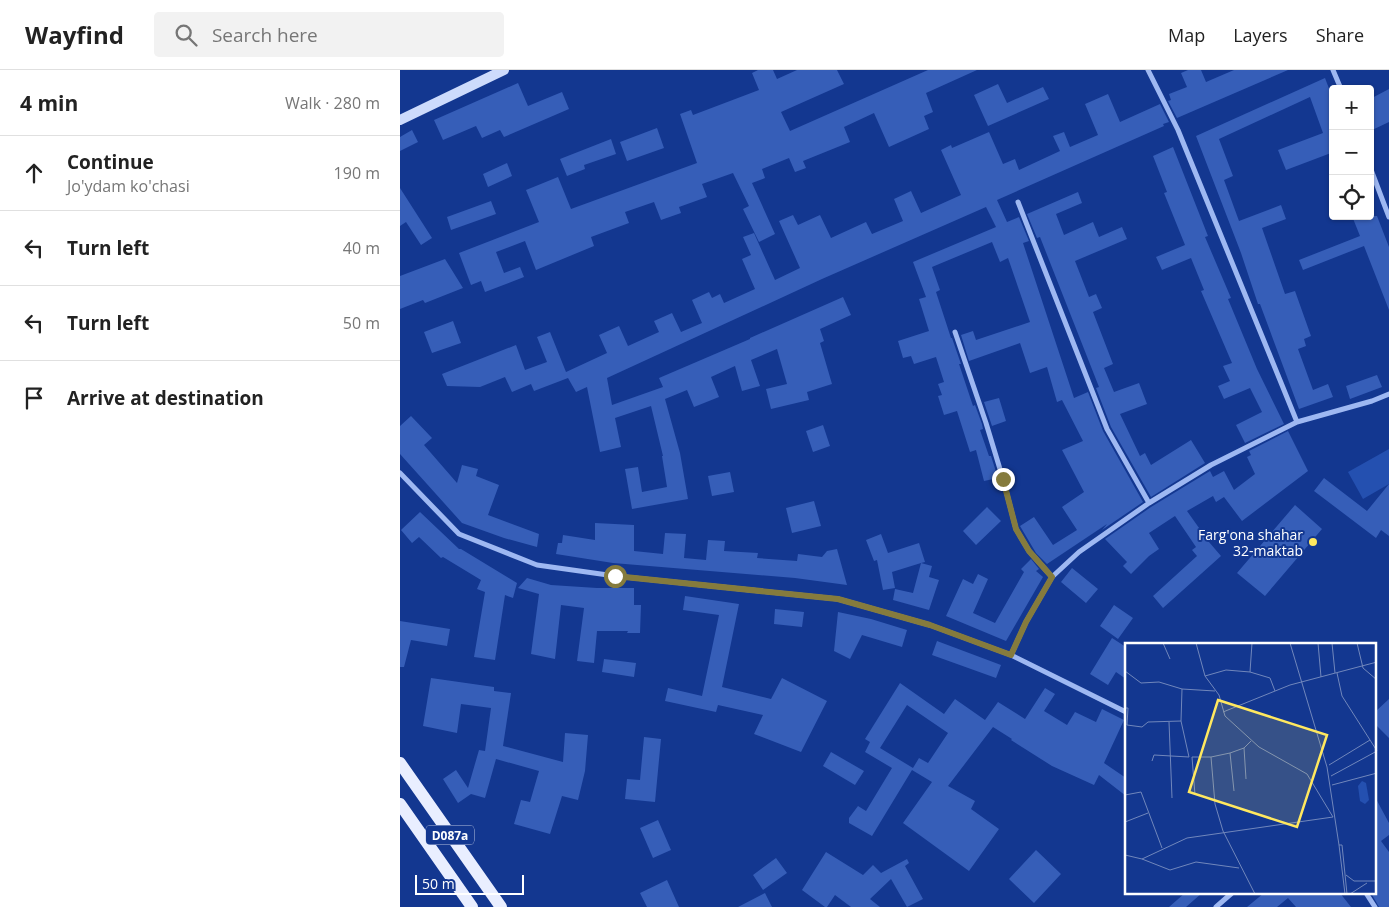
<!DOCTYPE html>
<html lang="en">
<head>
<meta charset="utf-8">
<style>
	body { margin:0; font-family:"Open Sans",sans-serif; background:#f2f2f2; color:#222 }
	.controls { position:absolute; right:15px; top:15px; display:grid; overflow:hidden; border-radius:5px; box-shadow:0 1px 4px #0004 }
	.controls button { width:45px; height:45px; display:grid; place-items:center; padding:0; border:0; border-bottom:1px solid #e0e0e0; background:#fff; color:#222; font:25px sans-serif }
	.scale { position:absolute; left:15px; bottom:12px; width:109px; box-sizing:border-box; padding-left:5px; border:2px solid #fff; border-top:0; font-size:14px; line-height:18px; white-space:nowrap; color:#fff; -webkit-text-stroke:4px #133790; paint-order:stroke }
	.stop { position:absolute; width:15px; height:15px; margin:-11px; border:4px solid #857b3d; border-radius:50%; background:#fff }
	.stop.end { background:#857b3d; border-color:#fff; box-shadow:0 1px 5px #0008 }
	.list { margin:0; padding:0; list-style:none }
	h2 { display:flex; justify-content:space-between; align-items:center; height:65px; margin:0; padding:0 20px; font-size:21px }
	h2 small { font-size:16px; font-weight:400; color:#767676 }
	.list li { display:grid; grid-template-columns:32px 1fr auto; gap:15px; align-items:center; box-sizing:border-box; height:75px; padding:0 20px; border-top:1px solid #e0e0e0 }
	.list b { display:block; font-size:19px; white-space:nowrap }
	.list p { margin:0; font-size:16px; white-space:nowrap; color:#767676 }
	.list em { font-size:16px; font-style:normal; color:#767676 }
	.icon { flex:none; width:28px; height:28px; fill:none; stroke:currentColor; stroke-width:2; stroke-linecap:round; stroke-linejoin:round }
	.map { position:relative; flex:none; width:989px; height:837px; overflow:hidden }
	header { display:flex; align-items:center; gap:30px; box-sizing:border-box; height:70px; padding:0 25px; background:#fff; border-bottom:1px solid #e0e0e0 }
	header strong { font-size:24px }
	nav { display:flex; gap:28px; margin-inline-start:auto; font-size:18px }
	.search { width:350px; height:45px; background:#f2f2f2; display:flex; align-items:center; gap:12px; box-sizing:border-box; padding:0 18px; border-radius:5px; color:#767676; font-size:19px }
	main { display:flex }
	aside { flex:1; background:#fff }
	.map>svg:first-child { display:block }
	.green { fill:#2450b0 }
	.building { fill:#365eb8; fill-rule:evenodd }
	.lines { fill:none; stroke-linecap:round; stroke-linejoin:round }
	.street { stroke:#9eb8f2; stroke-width:5 }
	.secondary { stroke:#cddbfc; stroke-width:10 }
	.primary { stroke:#e9eeff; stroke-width:12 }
	.route { stroke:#857b3d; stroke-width:6 }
	.poi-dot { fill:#ffe85f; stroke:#133790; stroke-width:2 }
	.labels { text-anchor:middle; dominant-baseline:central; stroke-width:4; stroke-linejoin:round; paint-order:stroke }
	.shield { fill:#133790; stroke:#b8c3de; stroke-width:1 }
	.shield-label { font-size:12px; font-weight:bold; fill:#fff }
	.poi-label { font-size:14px; fill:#fff; stroke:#133790; text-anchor:end }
	.inset-road { fill:none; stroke:#7187bc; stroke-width:1 }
	.view { fill:#ffe85f; fill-opacity:0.15; stroke:#ffe85f; stroke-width:2.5 }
	.inset-edge { fill:none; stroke:#fff; stroke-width:2.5 }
</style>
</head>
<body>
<header>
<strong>Wayfind</strong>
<div class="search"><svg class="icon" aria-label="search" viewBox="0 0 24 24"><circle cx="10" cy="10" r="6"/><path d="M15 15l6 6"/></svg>Search here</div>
<nav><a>Map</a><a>Layers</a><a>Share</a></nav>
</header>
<main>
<aside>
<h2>4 min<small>Walk · 280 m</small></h2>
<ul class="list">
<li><svg class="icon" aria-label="ahead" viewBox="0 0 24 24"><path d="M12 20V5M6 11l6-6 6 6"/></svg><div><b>Continue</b><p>Jo'ydam ko'chasi</p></div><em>190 m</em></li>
<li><svg class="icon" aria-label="left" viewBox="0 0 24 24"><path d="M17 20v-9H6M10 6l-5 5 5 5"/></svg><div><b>Turn left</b></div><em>40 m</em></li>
<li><svg class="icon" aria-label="left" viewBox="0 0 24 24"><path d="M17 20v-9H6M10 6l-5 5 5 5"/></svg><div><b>Turn left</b></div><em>50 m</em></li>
<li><svg class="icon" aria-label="arrive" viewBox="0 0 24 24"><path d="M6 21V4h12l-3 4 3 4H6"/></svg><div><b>Arrive at destination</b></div></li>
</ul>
</aside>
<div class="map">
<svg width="989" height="837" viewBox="0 0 989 837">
	<rect width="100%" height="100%" fill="#133790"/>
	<path class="green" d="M989 379V414L963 429 948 402Z"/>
	<path class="building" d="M358 0H373L377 9 397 0H437L444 14 381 42 390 61 528 0H577L526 23 533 42 524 46 529 59 489 77 474 43 444 57 450 72 403 91 406 98 395 102 389 88 362 99 365 108 352 113 375 164 359 172 343 139 349 136 333 103 302 114 307 127 279 137 281 143 261 150 254 132 225 142 229 153 191 167 194 176 136 200 125 171 96 182 104 203 120 197 124 207 85 222 81 211 71 215 59 183 139 152 126 120 158 107 171 139 297 93 280 44 291 40 293 45 359 20 352 3Z
		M788 0H801L806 12 834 0H888L777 48 768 31 771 30 769 24 787 17 781 3Z
		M925 8 933 29V85L931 83 886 100 878 80 923 63 910 27 819 69 833 106 824 110 839 151 881 135 886 149 862 158 885 224 895 221 911 266 904 269 906 276 898 279 913 320 928 314 933 327 899 339 860 234H858L841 183 796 66Z
		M118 13 128 36 162 22 169 39 104 67 100 60 82 68 76 56 43 70 34 50Z
		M598 14 607 33 643 17 649 29 588 56 574 25Z
		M989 19V52L970 61V29Z
		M708 24 720 52 760 34 769 52 763 54 764 56 597 130 607 152 619 147 629 171 623 173 674 328 688 322 703 361 743 432 702 460 707 454 647 494 636 483 620 456 634 447 653 475 677 460 662 437 684 422 662 380 683 371 662 330 657 332 647 297 630 303 620 273 569 291 561 265 573 261 576 270 630 252 608 188 600 192 592 172 532 197 540 220 536 222 551 268H552L561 294H559L573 336 575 335 582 354 583 359 580 360 589 386H591L598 408 584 411 576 380 570 382 557 341 544 345 538 326 542 325 538 314 544 312 536 287 514 294 511 286 503 288 498 271 529 261 519 229 526 227 513 192 596 157 586 137 422 209 207 308 212 335 263 317 259 308 350 269V268L443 227 451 245 420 259 424 271 420 273 432 314 407 322 409 330 371 339 366 319 387 314 377 279 351 290 360 316 342 321 335 296 311 307 319 327 294 337 287 320 265 329 280 383 288 429 232 439 225 399 238 397 242 422 267 417 262 386H263L251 336 215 348 221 377 200 382 187 317 176 322 168 308 134 321 131 314 112 322 105 307 80 317 47 316 42 304 116 275 125 300 147 292 137 267 150 262 166 302 207 283 199 265 219 256 228 276 259 262 254 251 272 243 281 262 302 253 292 230 309 222 312 228 320 224 324 233 355 219 342 189 351 185 343 167 354 163 375 210 400 198 379 151 393 145 398 155 420 145 431 168 466 152 472 164 503 151 494 129 511 121 521 143 561 125 541 80 551 75 552 78 589 62 603 94 615 89 619 100 660 81 653 66 664 62 670 77 698 65 685 34Z
		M257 58 264 78 227 91 220 72Z
		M12 60 18 72 0 81V67Z
		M211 69 216 84 184 95 185 99 167 106 160 89Z
		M773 77 808 166 805 167 831 228 828 229 857 299 884 354 845 373 836 355 862 342 850 318 824 329 818 316 830 311 823 296 832 293 801 221 804 220 791 188 762 200 756 187 785 175 764 123 767 122 753 86Z
		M107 93 112 106 88 117 83 104Z
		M0 118 32 168 21 175 6 152 0 156Z
		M678 122 682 133 656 144 664 165 693 152 699 167 722 157 727 169 675 191 689 227 696 224 702 238 693 242 713 294 704 298 714 322 739 313 747 334 720 344 740 386 745 383 751 395 791 370 805 393 751 427 711 357 696 318 699 317 640 167 637 168 627 144Z
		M91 131 96 144 51 160 47 147Z
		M952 146H977L989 177V240L964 176 903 200 899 190 960 166Z
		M45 189 63 218 25 233 23 230 0 239V206Z
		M53 251 61 273 32 283 24 262Z
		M977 305 982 317 950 329 946 316Z
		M599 328 606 351 592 356 584 332Z
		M11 346 32 368 24 375 57 413 62 395 78 399 76 406 99 415 88 445 139 464 137 477 104 468 62 453 0 384V356Z
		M423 355 430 376 413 382 406 361Z
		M888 361 908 401 842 451 824 427 816 432 813 426 787 441 809 472 821 486 763 538 753 526 797 486 792 480 796 477 775 446 749 463 759 479 749 486 731 504 723 496 727 492 705 469 751 437 810 401 813 407 824 401 834 420 855 404 847 387 851 385 849 381Z
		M330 402 334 422 312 426 308 406Z
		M924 408 967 441 989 414V466L981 460 976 468 914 421Z
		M414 431 421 456 392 463 386 438Z
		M895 435 922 459 865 526 837 503Z
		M587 437 601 451 576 475 563 461Z
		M20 442 59 479H61L117 513 113 528 105 525 95 590 74 587 85 522 77 519 81 510 43 487 41 488 19 467 12 473 1 460Z
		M195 453 234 455V481L263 484 265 463 286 464 284 488 306 490 308 470 325 471 324 481 358 483 357 488 397 491 398 484 422 487 427 481 437 479 447 515 395 508 213 493 156 484 158 473H162L163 465 195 470Z
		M481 464 488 483 519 473 525 492 521 493 532 496 529 507 539 510 529 540 493 530 495 519 513 523 521 493 492 502 495 518 483 520 477 490 474 491 466 470Z
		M631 489 639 499 636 501 643 507 606 571 546 546 563 509 573 514 578 504 588 509 573 543 595 553 624 502 621 499Z
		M672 498 698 519 686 533 661 512Z
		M127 508 151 515 197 518H234V535H241L240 563H227L228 561H197L194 593 177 591 184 538 161 535 155 589 131 584 139 524 118 518Z
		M285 526 339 534 322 617 371 629 382 608 427 631 401 682 354 664 363 645 318 635 316 642 265 631 268 618 302 626 319 545 283 540Z
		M714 535 733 548 718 569 700 556Z
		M375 539 404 542 402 557 374 554Z
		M438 542 471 549 507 560 502 577 462 565 450 589 434 581Z
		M0 551 50 559 47 576 11 570 4 597H0Z
		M712 568 726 577V609L716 602 708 615 690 604Z
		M537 571 601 595 596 608 532 585Z
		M204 589 236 593 234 607 202 602Z
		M31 608 94 617V621L111 623 103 676 163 692 165 663 188 665 185 701 178 730 162 726 150 764 114 754 121 730 130 732 139 701 96 689 85 728 71 724 58 733 43 709 56 700 68 718 79 680 85 681 91 638 61 634 57 663 23 656Z
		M500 613 544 644 555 629 585 650 598 632 625 649 645 618 655 624 644 641 667 655 675 642 696 652 702 639 724 650 704 693 726 708V726L699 705 694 715 652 696 611 670 612 669 593 657 548 716 575 731 571 739 599 759 569 801 503 753 532 712 512 700 472 766 449 753V748L458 736 466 741 492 698 465 682 470 672 465 669ZM507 635 548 663 528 693 519 688 513 698 480 678Z
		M989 629V668L975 654V642Z
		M244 667 261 669 255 732 225 729 227 709 240 710Z
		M431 682 464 701 455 715 423 696Z
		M975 727 989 753V765L981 771 989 782V837H979L971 823H975Z
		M258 750 271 780 253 788 240 758Z
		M636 780 661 804 634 833 609 809Z
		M426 782 463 805 473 795 481 803 507 789 509 793 505 796 523 829 507 837 491 809 470 829 480 837H451L435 825 427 837H425L402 820Z
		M376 788 387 803 363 820 353 805Z
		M267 810 279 837H247L240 823Z
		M365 823 372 837H338Z
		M785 823H802L786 837H769Z
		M864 823H940L951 837H896L888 828 877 837H847Z"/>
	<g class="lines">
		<path class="street" d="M748 0 778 60 897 352 972 331 989 324
			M933 0 941 19
			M970 97 989 147
			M618 132 707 359 749 433 811 395 897 352
			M555 262 586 353 603 409 616 459 629 481 652 507
			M0 403 59 464 137 495 215 506 438 529 530 555 611 585 726 642
			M611 585 626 552 652 507 679 482 749 433
			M966 823 975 837
			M816 837 832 823"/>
		<path class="secondary" d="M0 50 104 0"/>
		<path class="primary" d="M0 693 101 837
			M0 734 72 837"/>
	</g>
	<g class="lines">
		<path class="route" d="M215 506 438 529 530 555 611 585 626 552 652 507 629 481 616 459 603 409"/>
	</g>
	<circle class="poi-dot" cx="913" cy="472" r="5"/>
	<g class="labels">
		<rect class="shield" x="26" y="755.5" width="48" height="19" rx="4"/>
		<g class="shield-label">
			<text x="50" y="765">D087a</text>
		</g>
		<g class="poi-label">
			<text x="903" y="464">Farg'ona shahar<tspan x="903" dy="16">32-maktab</tspan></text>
		</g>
	</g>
	<g transform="translate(725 573)">
		<rect width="251" height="251" fill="#133790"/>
		<path d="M237 138 241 140 244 157 240 161 235 158 233 143Z" fill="#2450b0"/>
		<path class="inset-road" d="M38 0 45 16M71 0 80 33 94 52 100 73 134 104 182 131 208 174M165 0 202 124 214 202M193 0 196 34M207 0 210 30M232 0 238 25 252 37M0 28 16 40 34 39 57 46 90 48M125 29 145 35 150 48M212 30 217 53 252 108M80 33 101 27 125 29 127 0M0 65H3L2 82 17 84 23 79 56 78 64 114 29 112 27 118M98 69 165 42 252 19M56 78 57 46M44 79 47 155M119 105 121 136M105 110 119 105 126 98M67 114H86L90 161 98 188 130 251M67 114 70 152M86 114 105 110 109 148M204 122 245 97M206 133 252 108M207 142 252 130M0 152 16 149 37 205M0 179 23 170M0 212 17 216 62 195 208 174M17 216 45 227 71 219 114 225M221 232 229 238H252M220 251 214 202H217L222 251M225 251 242 240"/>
		<path class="view" d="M93 57 202 92 172 184 64 149Z"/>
		<rect width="251" height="251" class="inset-edge"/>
	</g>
</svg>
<div class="controls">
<button>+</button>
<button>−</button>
<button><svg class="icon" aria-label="locate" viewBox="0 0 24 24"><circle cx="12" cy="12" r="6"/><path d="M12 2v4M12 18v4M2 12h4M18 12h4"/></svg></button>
</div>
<div class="scale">50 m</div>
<div class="stop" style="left:215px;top:506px"></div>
<div class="stop end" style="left:603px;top:409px"></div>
</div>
</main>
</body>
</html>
